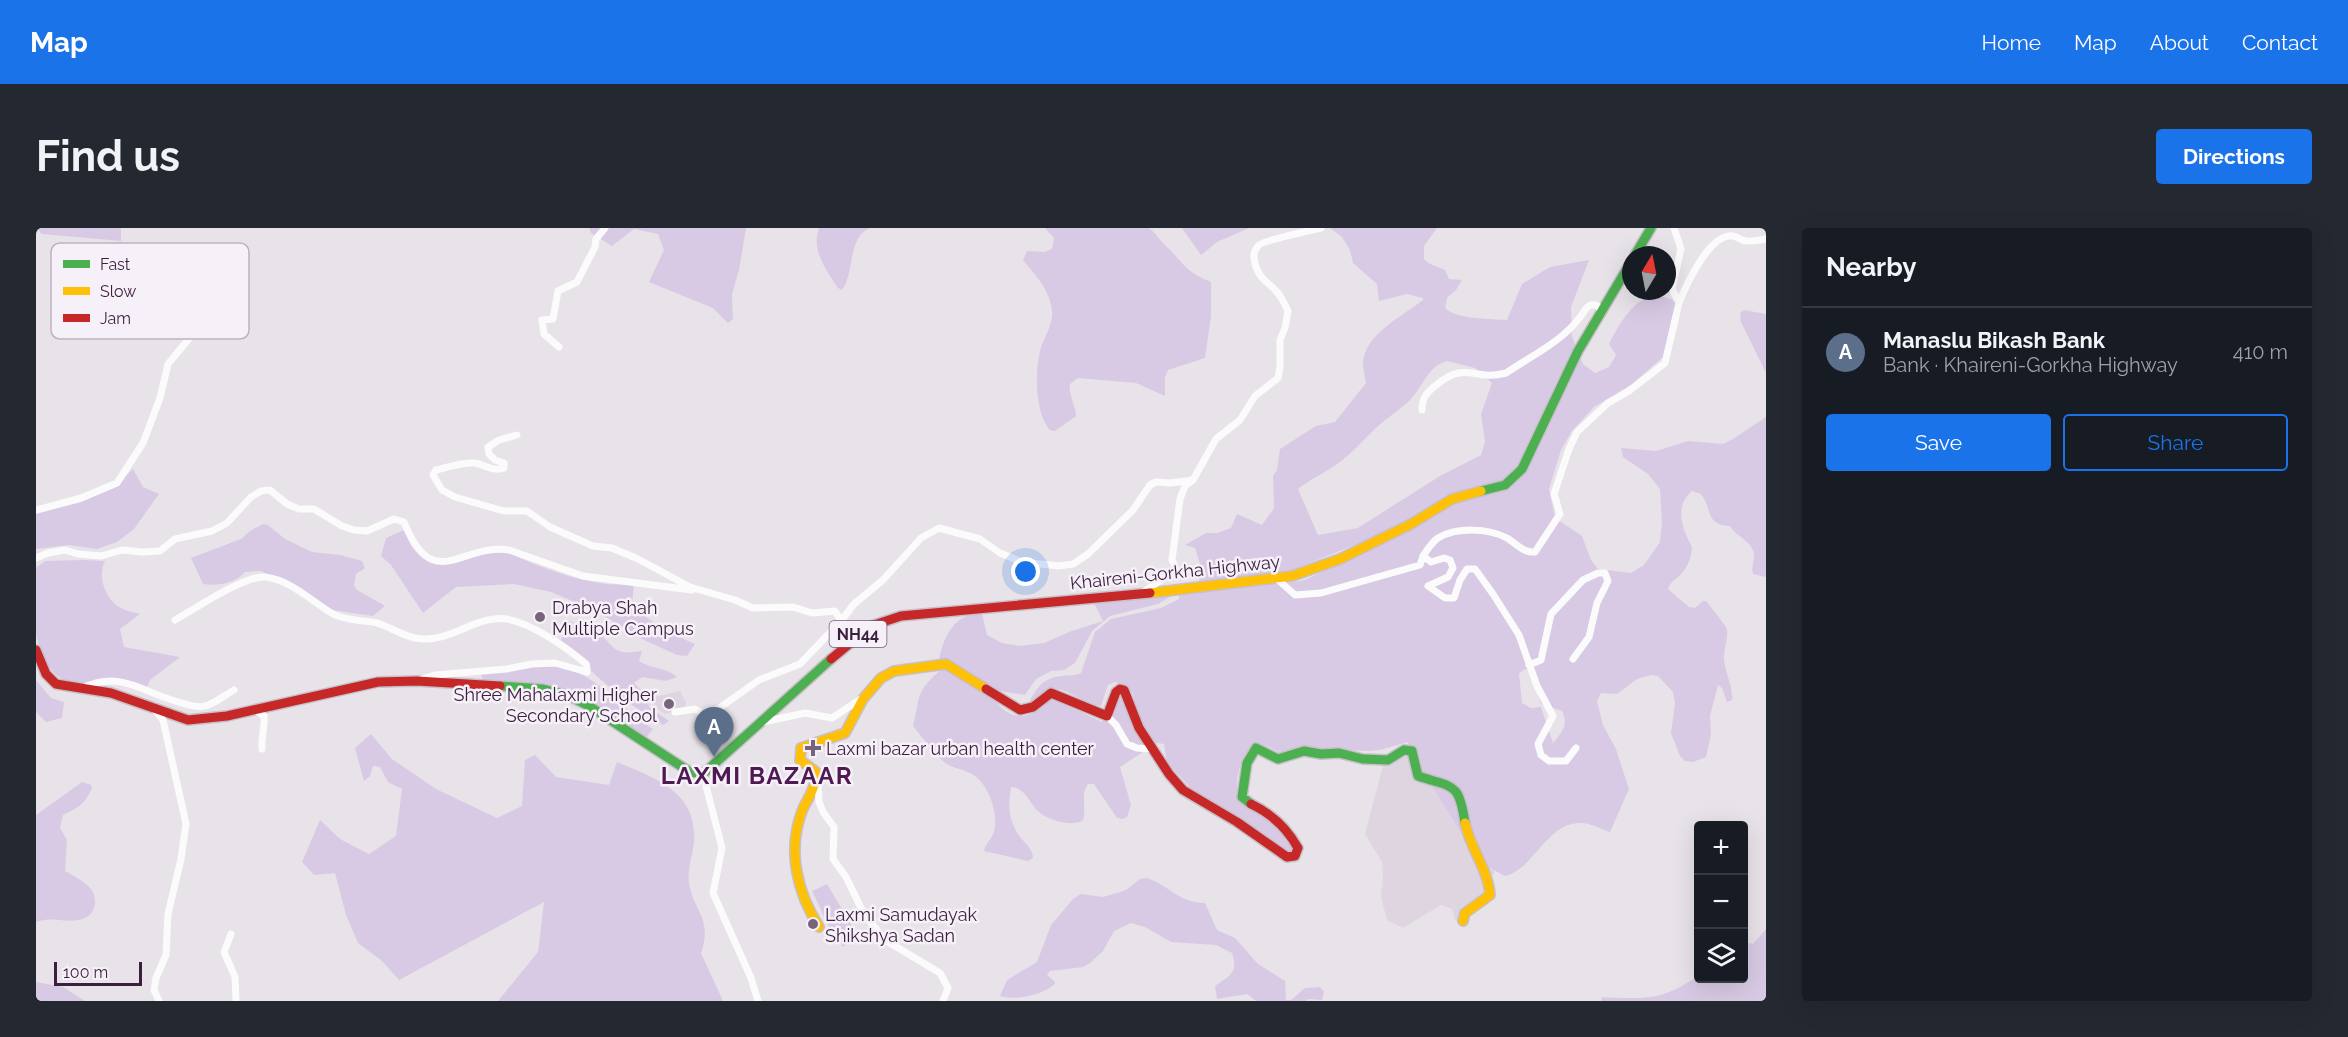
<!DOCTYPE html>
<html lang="en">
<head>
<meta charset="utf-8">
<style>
	body { margin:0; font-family:Raleway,sans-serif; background:#242831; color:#f1f3f6 }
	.controls { position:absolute; right:18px; bottom:18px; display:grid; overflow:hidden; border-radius:6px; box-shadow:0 6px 24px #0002 }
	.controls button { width:54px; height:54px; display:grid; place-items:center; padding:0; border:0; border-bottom:2px solid #363941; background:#171b24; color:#f1f3f6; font:30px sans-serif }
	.compass { position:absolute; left:1586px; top:18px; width:54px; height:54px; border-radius:50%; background:#171b24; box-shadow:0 6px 24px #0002; rotate:10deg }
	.scale { position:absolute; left:18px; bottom:15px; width:88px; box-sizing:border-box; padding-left:6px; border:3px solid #3c1f3e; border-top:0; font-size:16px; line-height:21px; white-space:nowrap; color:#3c1f3e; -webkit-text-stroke:4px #f6f0f8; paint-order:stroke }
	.you { position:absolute; left:990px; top:344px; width:21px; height:21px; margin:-15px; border:4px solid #fff; border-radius:50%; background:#1a73e8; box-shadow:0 0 0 9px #1a73e833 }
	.badge { display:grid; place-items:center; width:39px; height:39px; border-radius:50%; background:#1a73e8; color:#fff; font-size:20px; font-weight:700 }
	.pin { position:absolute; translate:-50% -50px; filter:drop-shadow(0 2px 3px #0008) }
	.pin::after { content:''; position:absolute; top:32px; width:21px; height:18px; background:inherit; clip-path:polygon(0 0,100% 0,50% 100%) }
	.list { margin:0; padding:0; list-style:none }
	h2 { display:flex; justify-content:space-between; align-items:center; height:78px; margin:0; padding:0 24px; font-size:26px }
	h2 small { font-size:20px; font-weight:400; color:#9ea1a6 }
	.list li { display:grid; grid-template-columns:39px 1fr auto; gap:18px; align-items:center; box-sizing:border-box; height:90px; padding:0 24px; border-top:2px solid #363941 }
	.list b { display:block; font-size:22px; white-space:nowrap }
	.list p { margin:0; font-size:20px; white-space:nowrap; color:#9ea1a6 }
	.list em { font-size:20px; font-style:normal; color:#9ea1a6 }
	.actions { display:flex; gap:12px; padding:18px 24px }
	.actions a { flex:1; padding:14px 0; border:2px solid #1a73e8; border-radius:6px; text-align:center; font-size:21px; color:#1a73e8 }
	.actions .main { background:#1a73e8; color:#fff }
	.icon { flex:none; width:33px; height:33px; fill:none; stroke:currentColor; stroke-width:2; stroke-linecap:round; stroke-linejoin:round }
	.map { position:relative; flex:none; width:1730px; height:773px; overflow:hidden; border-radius:6px }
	header { display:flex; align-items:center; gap:36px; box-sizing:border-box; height:84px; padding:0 30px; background:#1a73e8; color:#fff }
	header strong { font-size:28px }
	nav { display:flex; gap:33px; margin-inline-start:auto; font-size:21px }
	.intro { display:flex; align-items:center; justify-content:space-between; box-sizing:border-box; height:144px; padding:0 36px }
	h1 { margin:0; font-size:42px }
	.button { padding:15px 27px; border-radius:6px; background:#1a73e8; color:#fff; font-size:21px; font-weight:700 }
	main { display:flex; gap:36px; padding:0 36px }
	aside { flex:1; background:#171b24; border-radius:6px; box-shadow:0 6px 24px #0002 }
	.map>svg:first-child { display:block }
	.built { fill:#ded5e1 }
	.green { fill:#d8cae4; fill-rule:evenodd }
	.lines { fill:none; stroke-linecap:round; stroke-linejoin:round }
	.fast-casing { stroke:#c7bfc9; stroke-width:12 }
	.slow-casing { stroke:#c7bfc9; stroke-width:12 }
	.jam-casing { stroke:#c7bfc9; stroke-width:12 }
	.street { stroke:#fcfbfc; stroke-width:7 }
	.fast { stroke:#4caf50; stroke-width:9 }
	.slow { stroke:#ffc107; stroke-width:9 }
	.jam { stroke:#c62828; stroke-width:9 }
	.poi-dot { fill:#78647a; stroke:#f6f0f8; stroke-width:2 }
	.labels { text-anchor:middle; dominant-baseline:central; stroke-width:5; stroke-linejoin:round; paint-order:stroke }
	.shield { fill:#f6f0f8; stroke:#745e76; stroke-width:1.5 }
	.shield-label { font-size:16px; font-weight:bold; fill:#3c1f3e }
	.street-label { font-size:18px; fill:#3c1f3e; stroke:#f6f0f8 }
	.poi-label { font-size:18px; fill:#3c1f3e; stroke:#f6f0f8; text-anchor:start }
	.district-label { font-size:24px; font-weight:bold; letter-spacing:1.5px; fill:#4f1952; stroke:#f6f0f8 }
	.key { fill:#f6f0f8; stroke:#beb1c0; stroke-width:1.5 }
	.key-label { font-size:16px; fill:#3c1f3e }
</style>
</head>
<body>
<header>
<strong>Map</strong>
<nav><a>Home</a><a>Map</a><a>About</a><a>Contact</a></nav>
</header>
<div class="intro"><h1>Find us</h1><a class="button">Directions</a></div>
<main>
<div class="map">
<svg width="1730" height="773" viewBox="0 0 1730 773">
	<rect width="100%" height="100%" fill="#e8e3e9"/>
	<path class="built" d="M644 463 650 474 648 480 629 486 618 479V469Z
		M1372 524 1378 548 1396 558 1443 634 1459 643 1446 667 1429 680 1420 694 1416 681 1405 677 1367 700 1351 692 1345 669 1347 649 1346 634 1329 606 1348 534 1358 535Z"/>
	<path class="green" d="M0 0H85V13L6 6Z
		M553 0H710L703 42 696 66 697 91 692 95 677 80 613 54 628 22 622 6 598 1 576 18 555 5Z
		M783 0H834C811 9 819 45 806 62L802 60C790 42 775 22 783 0Z
		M1009 0H1113C1120 5 1123 12 1130 18 1149 36 1148 43 1175 54V88L1169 130 1132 142 1129 149V168L1100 155 1042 150 1034 156C1032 166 1040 178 1040 188L1019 203 1014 202C998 185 998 135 1007 114 1011 104 1017 95 1016 83 1014 62 1000 48 987 32L991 23 1008 24 1016 21 1018 10Z
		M1146 0H1213L1181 14 1165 27Z
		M1294 0H1401L1388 18V31L1392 35 1409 42 1413 51 1426 52 1420 62 1411 70 1409 80C1419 91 1456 91 1471 92L1486 56 1514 39 1553 32 1535 79 1536 108 1543 127 1547 136 1559 145 1573 139 1580 127 1573 116C1587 89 1607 54 1640 74L1627 129 1596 156 1558 179 1536 203 1525 222 1513 261 1519 290 1546 308 1555 332 1562 341 1595 345 1608 337 1624 314 1626 294 1624 261 1612 246 1587 229 1585 220 1620 223 1652 213 1687 216 1697 211 1730 189V349L1717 346C1715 340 1718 334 1718 327 1717 313 1700 309 1694 298 1669 297 1677 282 1665 266L1656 263C1637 279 1647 302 1656 319 1655 331 1651 342 1641 350 1636 354 1634 355 1632 361L1653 379 1659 380 1667 373H1670C1674 377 1687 395 1690 399 1694 407 1687 422 1688 432 1689 443 1698 463 1696 472L1691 474 1686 460 1682 457 1674 488 1675 506 1670 529 1657 534 1649 533 1644 528 1635 505 1639 475 1637 464 1622 448 1615 447 1601 451 1581 466 1565 465 1561 473 1567 497 1580 521 1593 561 1574 604C1565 601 1553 594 1543 595 1510 596 1499 640 1469 648L1443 634 1396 558 1398 552C1380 545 1378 531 1372 514L1344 522 1333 523 1267 520 1244 525 1231 518 1218 517C1204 529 1192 564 1210 577 1217 581 1226 582 1232 587 1242 596 1251 610 1260 620L1252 628 1208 592 1191 586 1159 564 1131 535 1128 516 1115 514 1101 483 1097 466 1091 457 1079 454 1072 457 1065 478C1047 476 1030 458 1016 461 1007 463 1000 473 992 476 1001 460 1006 450 1026 448 1033 447 1039 448 1045 445L1059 404 1075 391 1125 380 1143 371V364L1227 354 1251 355 1269 352 1300 337 1384 285 1331 312 1254 343 1239 347 1163 355 1164 336 1159 320 1149 317 1170 305H1181L1195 300 1201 286 1226 297 1238 280 1237 248 1241 242 1244 221 1280 198 1299 194 1330 155C1329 149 1327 142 1327 136 1328 106 1367 88 1387 72V70L1371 66 1343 73 1341 56 1317 35 1314 22 1306 9ZM1411 133 1439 140 1456 155 1445 186 1449 214 1445 227 1404 248 1322 300 1282 307 1262 261C1274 251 1289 245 1301 236 1317 225 1328 211 1342 198 1351 190 1362 183 1371 175 1386 162 1391 138 1411 133ZM1491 441 1494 444 1505 476 1526 483C1533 497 1526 504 1517 515L1505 479 1495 480 1486 475 1483 446 1487 442Z
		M1708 82 1730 86V145L1705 94 1704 85Z
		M97 241 107 259 123 266 98 301 81 314 61 321 33 317 0 321V286L46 274 79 259Z
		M227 296 232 297 249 311 276 324 304 327 326 333 329 340 320 346 318 357 321 362 349 378 337 388 296 382 225 343 209 344C198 356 182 358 167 356L155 330 205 311 214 303Z
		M368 302C373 314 377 325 389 330 413 342 441 322 466 324 476 325 482 329 491 333 523 346 563 360 598 356L596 376C613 395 636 406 659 416L651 428 641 427 606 411 558 382 515 364 478 356 420 359 387 385 355 337 345 328 350 310Z
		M47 332 69 333C61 348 69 372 85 380 90 383 98 384 104 386L84 401 88 419 144 429 114 452 111 459C85 447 75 451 48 455 20 460 3 429 0 404 0 384 0 361 0 340L9 333Z
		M1135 364 1137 367 1122 376 1074 388 1056 403 1039 435 1028 442 1015 443 1000 451 989 467 964 463 903 432C907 409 920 383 946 386L951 407 966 415 983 418 1008 415 1033 404 1067 393 1057 373Z
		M533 393C541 396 553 398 560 403 581 419 575 428 606 423L603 433C615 441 630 439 641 449L630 453 606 449 598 455 611 468 613 479 633 493 627 497 588 472 555 443 554 435 524 414Z
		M496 438C505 438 515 436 524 438 561 447 586 481 617 501L609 511 530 464 450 458 444 445Z
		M907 440 960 473C969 487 987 494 1001 482 1007 478 1010 473 1017 471L1066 494 1075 487 1083 467 1103 507 1116 522H1110L1084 539 1095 577 1091 589 1087 591 1081 590 1058 556H1052C1044 567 1051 580 1047 592 1037 600 1012 592 1003 584 993 575 990 560 975 559 972 577 972 590 982 606 987 614 997 620 997 630L992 633 948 623C950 613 958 611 959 598 961 581 951 553 934 545 926 541 915 540 908 534 898 526 886 509 877 498 885 465 879 464 907 440Z
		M0 452 15 470 28 474 26 490 10 494 0 484Z
		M335 506 356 531 400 561 461 590 486 578 489 532 499 527 520 549 573 557 581 534C621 551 661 564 658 613 657 627 651 641 653 655 658 685 677 690 665 725L687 773H462L502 724 508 674 363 752 346 733 322 715 310 687 299 645 278 647 266 634 284 592 304 611 333 626 360 608 366 561 352 554 344 539 337 538 334 548 328 553 319 520Z
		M46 554 55 557 56 560C49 576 42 580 27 587L24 600 31 612 29 643C36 647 44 651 50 656 64 667 62 688 43 692 28 695 19 688 0 694V587Z
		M1110 650C1136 658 1140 674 1169 675L1181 702 1199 710 1222 736 1249 753 1250 772H1255L1269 760 1284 759 1288 764 1286 772 1272 771 1270 773H1220L1211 766 1181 771 1179 758C1193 748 1203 745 1196 725L1180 717 1135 714 1109 699 1095 695 1078 703 1067 723 1054 735 1047 739 1014 743 1011 747 1019 754V756C1007 767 979 773 964 768L971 752 1001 734 1015 697 1037 671 1045 666 1067 669 1081 665 1090 662 1104 651Z
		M791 656 822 708 807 719 794 701 776 663Z
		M1730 701V773H1565L1566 769C1610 771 1625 773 1662 748V750H1708V714L1717 716Z
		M0 754 27 759 49 773H0Z"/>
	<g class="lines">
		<g class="fast-casing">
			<path id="fast" d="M1599 27 1615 0
				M1445 263 1469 257 1486 241 1542 123 1595 34
				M464 458 506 461 531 467 553 478 654 544 667 546 795 431
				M1215 576 1206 569 1211 535 1220 520 1242 531 1268 523 1285 526 1303 525 1327 531 1352 532 1368 522 1376 523 1382 548C1417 560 1423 553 1429 595"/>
		</g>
		<g class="slow-casing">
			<path id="slow" d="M1114 365 1256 348 1304 331 1375 296 1416 271 1445 263
				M1427 693 1429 685 1454 667C1452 641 1434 620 1429 595
				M783 699C761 664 751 623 766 583 771 571 779 562 780 549V544L764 532 765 520 809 505 827 471 845 450 858 443 910 436 950 461"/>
		</g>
		<g class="jam-casing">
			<path id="jam" d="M0 422 10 446 20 456 75 465 152 492 191 488 342 454 381 453 464 458
				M795 431 835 398 865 388 1114 365
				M950 461 984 482 997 479 1015 465 1071 488 1080 464 1084 461 1088 462 1103 500 1133 546 1147 562 1201 594 1251 629 1259 628 1262 620C1251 600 1236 586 1215 576"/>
		</g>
		<path class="street" d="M1643 75C1650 57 1672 10 1693 8 1700 7 1701 10 1706 12 1712 15 1723 12 1730 11
			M523 119 508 106 506 92 517 91 522 63 541 54 559 19 560 11 569 0
			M1386 182C1386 171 1390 165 1399 158 1431 131 1437 154 1470 145 1495 128 1527 113 1545 88 1550 81 1552 74 1562 78L1565 84
			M481 207 463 212 452 219 453 226 459 232 468 235V240C458 244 449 237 439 235 426 234 412 239 400 242L397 247 406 262 419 269 468 283H491L514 299 557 318 576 320 602 331 654 359 699 372 717 380 757 379 776 385 799 383 805 393 818 376 847 352 885 310 903 300 944 311 964 325 986 334 1023 338 1037 336 1052 326 1097 282 1114 257 1120 254 1135 255 1157 252
			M0 282 45 270 81 255 107 215 124 170 132 136 156 107 182 67
			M0 330 12 325 29 322 42 326 65 328 86 322 106 324 124 323 139 311 176 303 191 295 215 269 225 263 234 262 251 276 263 281H278L306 298 318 302 331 303 358 291 368 294C397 367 425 315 473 322L547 348 656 362
			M1240 350 1259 367 1285 365 1384 337 1387 328
			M1109 363 1138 343 1139 338 1136 332 1144 271 1149 258 1157 252 1180 211 1204 192 1219 168 1242 150 1244 139V112L1249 100 1252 83C1249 77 1246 69 1240 63 1235 57 1229 54 1224 47 1219 39 1214 25 1223 17 1227 13 1276 2 1285 0
			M139 392C159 381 209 347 229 349 255 352 275 373 297 386 310 393 327 392 341 395 354 399 365 407 379 410 400 414 417 405 436 397 446 393 460 389 471 391 497 396 530 419 550 436L551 444 519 435 496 436 471 441 399 447 386 451
			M1493 437 1505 432 1515 386 1547 352 1562 345H1569L1572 353 1561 375 1553 409 1537 431
			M47 460C86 441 108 466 146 475 152 477 162 480 169 478 178 476 189 467 198 462
			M118 481 127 492 150 596 145 631 132 686 130 727 120 750 118 762 123 773
			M219 482 228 488C229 500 225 509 226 521
			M639 484 659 481 672 488 723 452 764 436 805 393 823 406
			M1071 488 1080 497 1091 516 1101 520 1116 521
			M727 494 769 485 796 490 825 471
			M1540 520 1530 533H1513L1505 527 1502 516 1517 488 1501 458 1483 407 1457 366 1439 341H1431L1424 352 1418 370H1409L1392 358 1412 349 1417 340 1414 332 1408 330 1395 334 1387 328C1391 322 1396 314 1402 310 1421 299 1452 300 1471 310 1481 316 1487 325 1499 324L1524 286 1518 266 1533 221 1541 204 1572 175 1593 163 1629 135 1643 75 1636 61 1645 21 1638 0
			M667 546 686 620 677 665 715 750 722 773
			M782 553 783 574 787 584 798 599 797 631 810 649 828 686 849 712 904 745 912 760 907 773
			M195 706 188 724 199 749 200 773"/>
		<use href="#fast" class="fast"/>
		<use href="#slow" class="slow"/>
		<use href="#jam" class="jam"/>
	</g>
	<g class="poi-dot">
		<circle cx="504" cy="389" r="6"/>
		<circle cx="633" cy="476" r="6"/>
		<path d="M774 511h6v6h6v6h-6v6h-6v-6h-6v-6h6z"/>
		<circle cx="777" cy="696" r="6"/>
	</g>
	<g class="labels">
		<rect class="shield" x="793.5" y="393" width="57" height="26" rx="4.5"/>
		<g class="shield-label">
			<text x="822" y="406">NH44</text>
		</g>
		<g class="street-label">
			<text transform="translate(1139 344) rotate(-6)">Khaireni-Gorkha Highway</text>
		</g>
		<g class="poi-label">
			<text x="516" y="379">Drabya Shah<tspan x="516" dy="21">Multiple Campus</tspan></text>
			<text x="621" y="466" text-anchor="end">Shree Mahalaxmi Higher<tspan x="621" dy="21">Secondary School</tspan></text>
			<text x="790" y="520">Laxmi bazar urban health center</text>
			<text x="789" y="686">Laxmi Samudayak<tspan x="789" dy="21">Shikshya Sadan</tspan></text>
		</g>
		<g class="district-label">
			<text x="721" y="547">LAXMI BAZAAR</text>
		</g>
	</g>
	<rect x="15" y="15" width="198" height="96" rx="9" class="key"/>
	<rect x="27" y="32" width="27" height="8" fill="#4caf50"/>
	<rect x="27" y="59" width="27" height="8" fill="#ffc107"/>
	<rect x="27" y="86" width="27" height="8" fill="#c62828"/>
	<g class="key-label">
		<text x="64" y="42">Fast</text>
		<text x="64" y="69">Slow</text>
		<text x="64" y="96">Jam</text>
	</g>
</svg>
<div class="controls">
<button>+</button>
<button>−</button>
<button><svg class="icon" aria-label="layers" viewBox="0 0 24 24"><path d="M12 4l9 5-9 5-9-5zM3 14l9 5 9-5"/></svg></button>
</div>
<svg class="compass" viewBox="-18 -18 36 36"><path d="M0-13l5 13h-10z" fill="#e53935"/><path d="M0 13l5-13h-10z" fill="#9ea1a6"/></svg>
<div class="scale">100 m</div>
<div class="you"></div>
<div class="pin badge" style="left:678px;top:529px;background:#5c6f8a">A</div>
</div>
<aside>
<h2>Nearby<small></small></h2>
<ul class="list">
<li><span class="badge" style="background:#5c6f8a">A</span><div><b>Manaslu Bikash Bank</b><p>Bank · Khaireni-Gorkha Highway</p></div><em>410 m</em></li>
</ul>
<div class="actions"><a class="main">Save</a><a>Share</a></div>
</aside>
</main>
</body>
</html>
